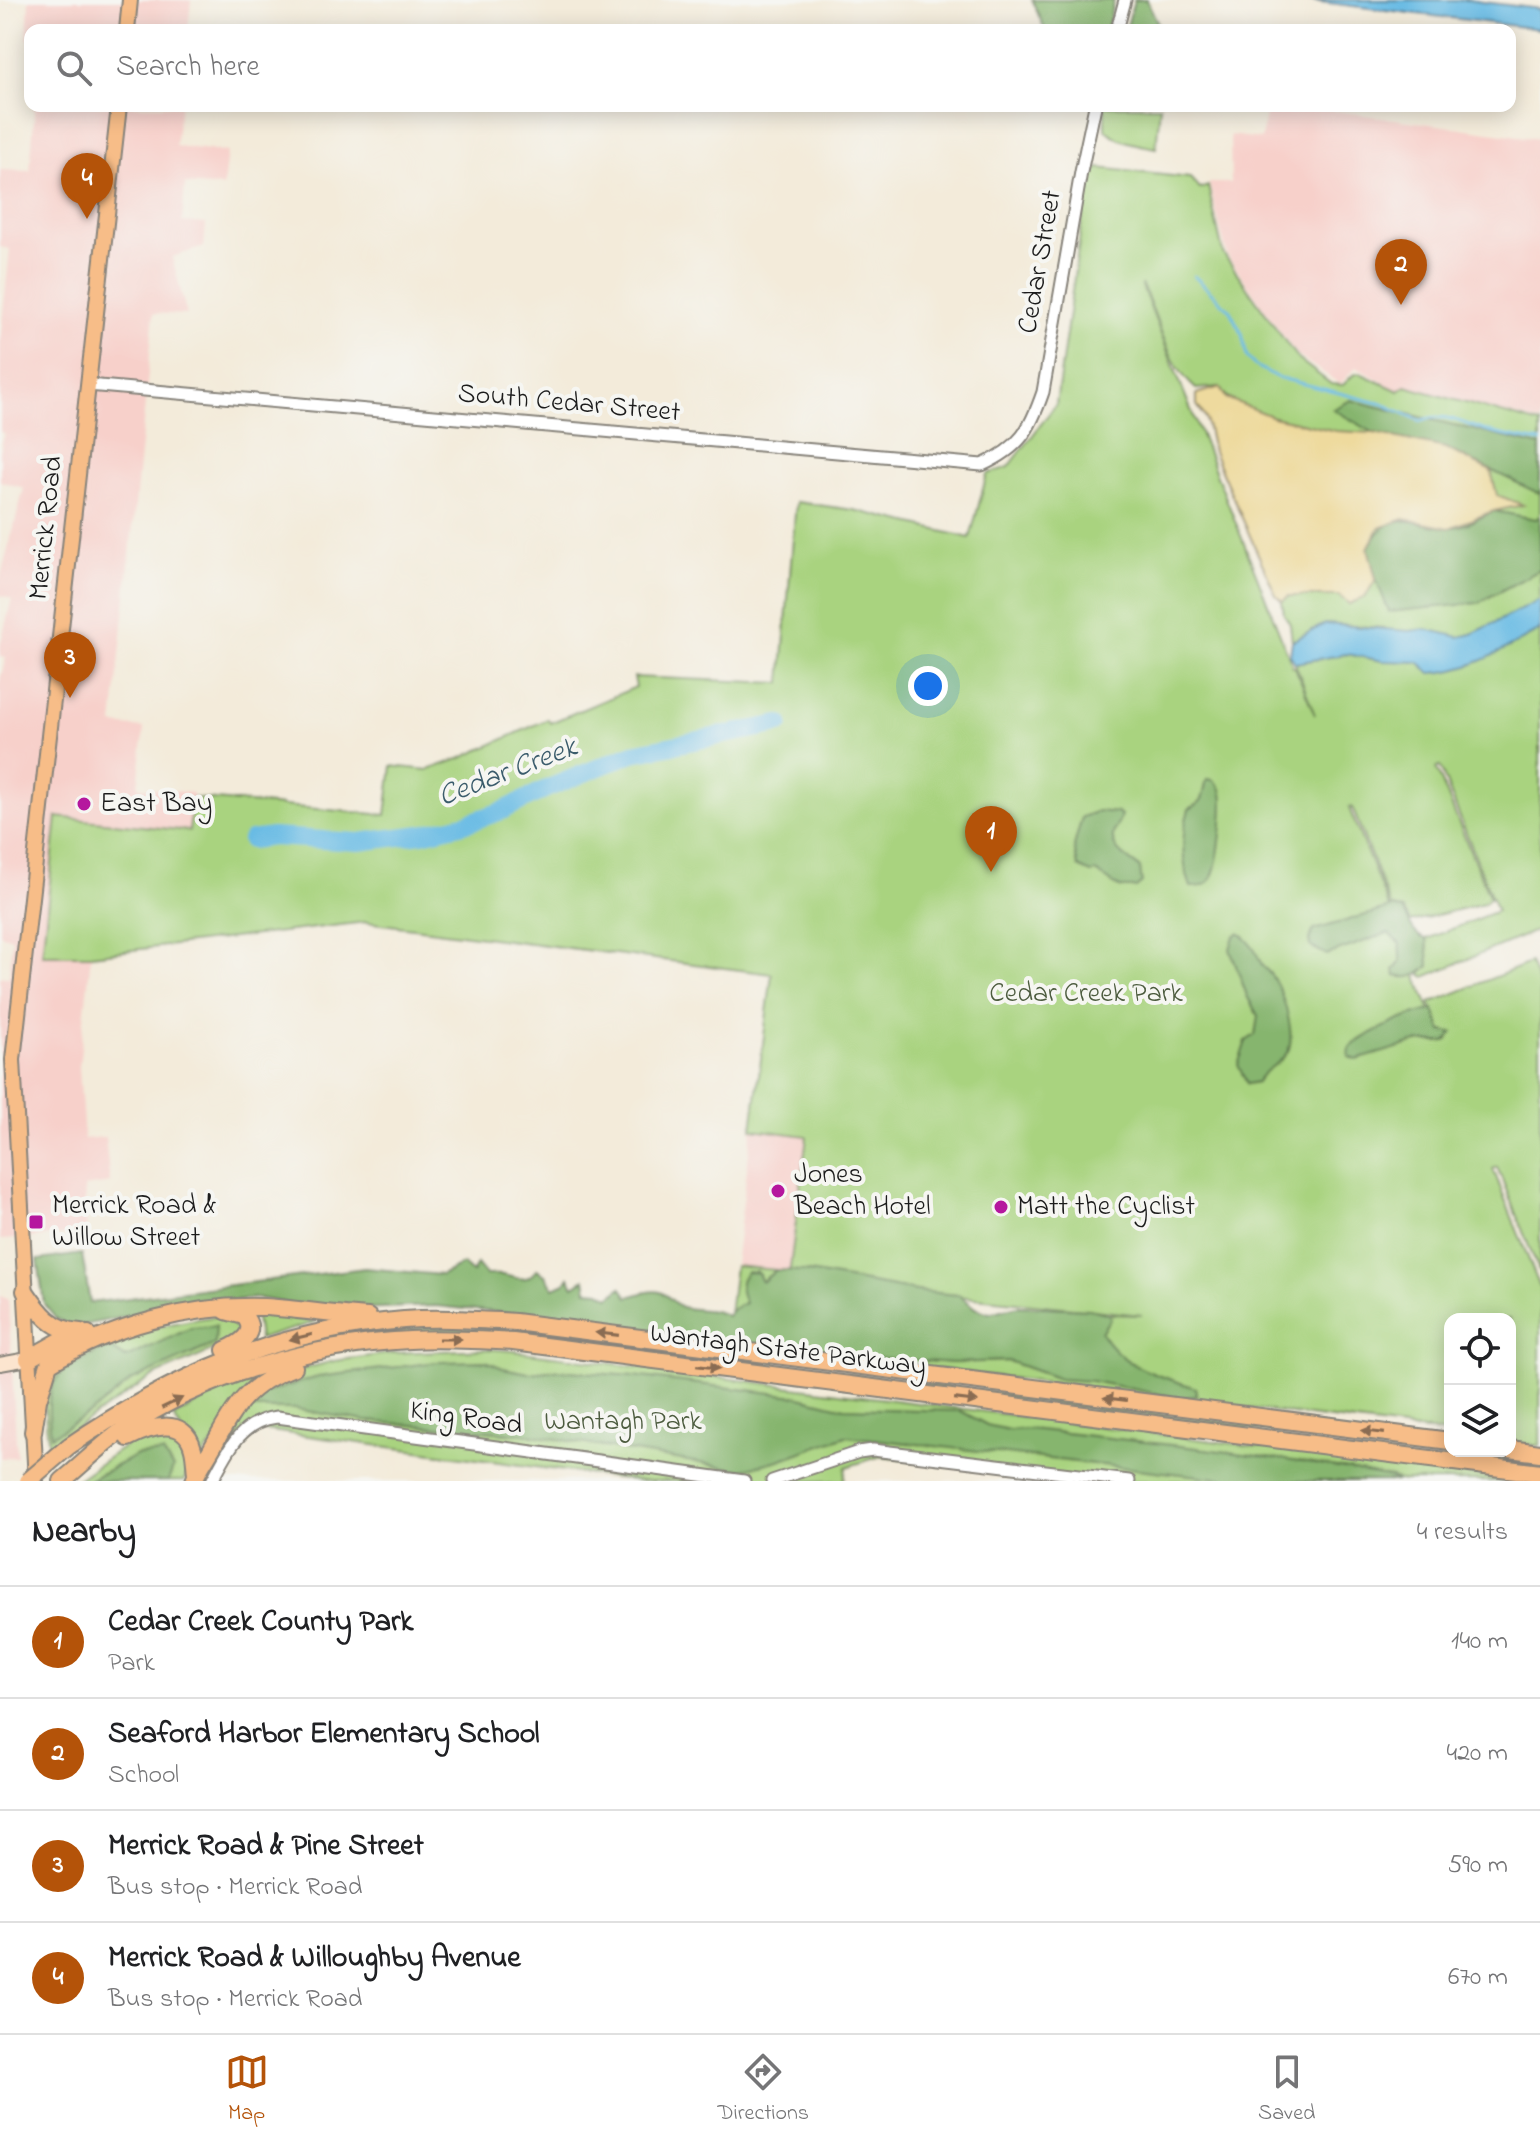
<!DOCTYPE html>
<html lang="en">
<head>
<meta charset="utf-8">
<style>
	body { margin:0; font-family:"Indie Flower",sans-serif; background:#f2f2f2; color:#202124 }
	.controls { position:absolute; right:24px; bottom:24px; display:grid; overflow:hidden; border-radius:16px; box-shadow:0 4px 20px #0003 }
	.controls button { width:72px; height:72px; display:grid; place-items:center; padding:0; border:0; border-bottom:2px solid #e0e0e0; background:#fff; color:#202124; font:40px sans-serif }
	.you { position:absolute; left:928px; top:686px; width:28px; height:28px; margin:-20px; border:6px solid #fff; border-radius:50%; background:#1a73e8; box-shadow:0 0 0 12px #1a73e833 }
	.badge { display:grid; place-items:center; width:52px; height:52px; border-radius:50%; background:#b45309; color:#fff; font-size:26px; font-weight:700 }
	.pin { position:absolute; translate:-50% -66px; filter:drop-shadow(0 2px 4px #0008) }
	.pin::after { content:''; position:absolute; top:42px; width:28px; height:24px; background:inherit; clip-path:polygon(0 0,100% 0,50% 100%) }
	.list { margin:0; padding:0; list-style:none }
	h2 { display:flex; justify-content:space-between; align-items:center; height:104px; margin:0; padding:0 32px; font-size:34px }
	h2 small { font-size:26px; font-weight:400; color:#757577 }
	.list li { display:grid; grid-template-columns:52px 1fr auto; gap:24px; align-items:center; box-sizing:border-box; height:112px; padding:0 32px; border-top:2px solid #e0e0e0 }
	.list b { display:block; font-size:30px; white-space:nowrap }
	.list p { margin:0; font-size:26px; white-space:nowrap; color:#757577 }
	.list em { font-size:26px; font-style:normal; color:#757577 }
	.icon { flex:none; width:44px; height:44px; fill:none; stroke:currentColor; stroke-width:2; stroke-linecap:round; stroke-linejoin:round }
	.map { position:relative; flex:none; width:1540px; height:1481px; overflow:hidden }
	.search { position:absolute; background:#fff; box-shadow:0 4px 20px #0003; left:24px; right:24px; top:24px; height:88px; display:flex; align-items:center; gap:20px; box-sizing:border-box; padding:0 28px; border-radius:16px; color:#757577; font-size:30px }
	.sheet { height:552px; background:#fff }
	nav { display:flex; justify-content:space-around; align-items:center; box-sizing:border-box; height:112px; border-top:2px solid #e0e0e0; background:#fff; font-size:22px; color:#757577 }
	nav a { display:grid; justify-items:center; gap:4px }
	nav .on { color:#b45309 }
	.map>svg:first-child { display:block }
	.built { fill:#f7d0ca }
	.green { fill:#a9d37f; stroke:#62784e; stroke-width:2; fill-rule:evenodd }
	.forest { fill:#86b56e; stroke:#516845; stroke-width:2 }
	.sand { fill:#eeda9e; stroke:#857b5d; stroke-width:2 }
	.water { fill:#69bbe4; stroke:#426c80; stroke-width:2 }
	.lines { fill:none; stroke-linecap:round; stroke-linejoin:round }
	.stream { stroke:#69bbe4; stroke-width:3 }
	.river { stroke:#69bbe4; stroke-width:18 }
	.tertiary-casing { stroke:#88847b; stroke-width:15 }
	.secondary-casing { stroke:#88847b; stroke-width:16 }
	.primary-casing { stroke:#88847b; stroke-width:18 }
	.motorway-casing { stroke:#88847b; stroke-width:20 }
	.tertiary { stroke:#fff; stroke-width:11 }
	.secondary { stroke:#fce5cf; stroke-width:12 }
	.primary { stroke:#f7bd88; stroke-width:14 }
	.motorway { stroke:#f7bd88; stroke-width:16 }
	.motorway-bridge-casing { stroke:#88847b; stroke-width:20; stroke-linecap:butt }
	.motorway-bridge { stroke:#f7bd88; stroke-width:16 }
	.oneway { fill:#8a6c52 }
	.poi-dot { fill:#b5179e; stroke:#f6f6f2; stroke-width:3 }
	.labels { text-anchor:middle; dominant-baseline:central; stroke-width:8; stroke-linejoin:round; paint-order:stroke }
	.street-label { font-size:28px; fill:#1c1c1c; stroke:#f6f6f2 }
	.poi-label { font-size:28px; fill:#1c1c1c; stroke:#f6f6f2; text-anchor:start }
	.park-label { font-size:28px; fill:#4d5c3f; stroke:#f6f6f2 }
	.water-label { font-size:30px; font-style:italic; fill:#3b5c6c; stroke:#f6f6f2 }
</style>
</head>
<body>
<div class="map">
<svg width="1540" height="1481" viewBox="0 0 1540 1481">
	<rect width="100%" height="100%" fill="#f6f6f2"/>
	<filter id="ink" filterUnits="userSpaceOnUse"><feTurbulence type="fractalNoise" baseFrequency=".0125" numOctaves="2"/><feDisplacementMap in="SourceGraphic" scale="16" xChannelSelector="R" yChannelSelector="G"/><feConvolveMatrix kernelMatrix="1 2 1 2 8 2 1 2 1" color-interpolation-filters="sRGB"/></filter>
	<filter id="wash" filterUnits="userSpaceOnUse"><feTurbulence type="fractalNoise" baseFrequency=".006" numOctaves="4" result="noise"/><feDisplacementMap in="SourceGraphic" scale="32" xChannelSelector="R" yChannelSelector="G"/><feGaussianBlur stdDeviation="1.8" result="paint"/><feColorMatrix in="noise" values="0 0 0 0 0 0 0 0 0 0 0 0 0 0 0 0 0 1.4 0 .05"/><feComposite in="paint" operator="in"/></filter>
	<g filter="url(#wash)">
		<rect width="100%" height="100%" fill="#f3ebda"/>
		<path class="built" d="M29 0H191L188 30H30V40L27 39Z
			M35 106H180L175 146 227 152 223 187 185 184 182 222 206 224 204 247 172 257 187 315 154 313 113 725 144 728 138 787 193 793 190 831 57 817 42 955H91L79 1067 84 1139 105 1137 110 1183 84 1187 87 1233 3 1240 0 1239V977L9 976 12 938 0 934V679L6 658 0 656V645L12 599 0 595V579L24 488 0 481V452L4 433 0 432V341L10 249 0 247V170L30 171Z
			M1267 106H1299L1540 139V422L1404 386 1400 391 1356 367 1340 384 1297 355 1227 255 1209 183H1231L1230 135 1261 139Z
			M752 1129 807 1136 790 1270 735 1266Z
			M0 1296 8 1299 17 1457 0 1458Z"/>
		<path class="green" d="M1105 106H1160L1156 148C1136 144 1120 143 1105 129Z
			M1091 158 1096 171 1099 168 1190 178 1200 189 1208 186 1223 253 1297 358 1331 384 1343 385 1353 375 1360 373 1399 391 1406 386 1540 424V446L1373 406 1540 451V929L1425 977 1420 974 1429 966 1427 939 1497 911 1440 767 1436 768 1490 898 1484 903 1410 922 1403 910 1391 908 1352 807 1349 808 1443 1042 1446 1041 1430 1003 1530 963 1540 989V1274L1497 1167 1493 1169 1540 1288V1446L1510 1442V1319H1450V1434L758 1346 953 1363 1008 1361 1059 1379 1091 1380 1179 1398 1196 1396 1128 1362 1112 1350 1101 1332 1110 1318 1108 1314 1142 1315 975 1298 789 1276 807 1136 752 1129 772 974 366 922 91 955H42L57 817 189 831 193 798 386 815 392 766 428 770 462 758 548 719 550 723 636 687 634 677 781 683 796 502 854 510 970 538 987 474 1009 467 1056 404ZM1141 284C1159 316 1166 364 1196 389L1219 387C1234 412 1278 418 1304 424L1339 596H1289L1282 601 1284 614 1290 624 1292 641 1325 624 1385 628 1383 661 1347 654 1295 663 1315 715 1295 667H1293Z
			M735 1266 776 1270 761 1282 758 1273 755 1271 743 1297 745 1303 729 1314Z
			M255 1312 316 1322 259 1339Z
			M230 1315 244 1322 237 1340 154 1376 49 1446C46 1422 39 1389 54 1367 73 1340 195 1317 230 1315Z
			M437 1327 508 1331 1540 1462V1466L507 1335 261 1358 260 1355C319 1338 376 1331 437 1327Z
			M489 1349 514 1351 1522 1481H1074L881 1456 846 1467 844 1481H639L257 1429 220 1481H200L236 1413 280 1375 334 1361 393 1353Z
			M268 1373 200 1460 173 1417 230 1386Z
			M145 1432 178 1436C191 1449 190 1464 184 1481H75Z"/>
		<path class="forest" d="M1032 0H1114L1107 30H1045Z
			M1134 0H1147L1161 30H1126Z
			M1351 400 1540 446V494L1445 448 1374 433 1333 409Z
			M1494 511 1536 519 1540 516V570L1478 603 1389 612 1376 579 1368 548C1392 506 1408 524 1445 527 1461 529 1480 518 1494 511Z
			M1207 779 1213 780C1217 783 1219 785 1221 789 1226 803 1219 871 1209 882 1203 887 1198 887 1191 887 1181 861 1181 835 1189 809 1207 800 1202 796 1207 779Z
			M1098 811 1117 813 1121 816C1119 823 1113 830 1113 836 1111 850 1131 861 1140 868L1142 883 1136 888H1120L1096 872 1091 873 1078 867 1074 846 1082 817Z
			M1393 907 1403 910C1410 922 1413 937 1427 939L1429 966C1419 975 1410 980 1396 976L1394 970C1403 962 1401 955 1400 944L1388 933 1327 955 1310 946 1309 939 1314 930Z
			M1239 933C1252 942 1255 950 1261 963 1264 969 1270 972 1273 978 1283 992 1296 1034 1288 1051 1281 1065 1264 1068 1257 1082L1247 1084 1238 1065 1246 1041 1255 1035 1258 1016 1247 996 1230 949 1234 936Z
			M1434 1010 1442 1031 1453 1033 1446 1042H1417L1357 1060 1349 1057 1350 1048C1362 1035 1416 1011 1434 1010Z
			M82 1254 90 1303 365 1268 441 1275 463 1264 472 1273 477 1264 486 1275C492 1275 501 1274 507 1276 521 1279 527 1282 537 1269L546 1276 554 1288 565 1283 569 1277 574 1286 585 1279 587 1290 600 1291 610 1297 621 1287 628 1297C637 1295 651 1289 660 1292 669 1295 673 1304 682 1307 696 1311 715 1308 727 1316L734 1308 745 1303C740 1292 737 1280 747 1272L758 1273 762 1282 776 1270 803 1271 917 1291 959 1295 975 1308 989 1313 1018 1306 1090 1309 1108 1314 1111 1318 1101 1332C1124 1370 1157 1374 1196 1388V1396L1179 1398 1091 1381 1059 1379 1008 1361 953 1363 849 1356 758 1346 742 1342 577 1320 435 1306 356 1309 301 1306 258 1298 185 1305 74 1327 56 1319 44 1304 38 1260Z
			M216 1326 215 1344 133 1380 92 1412 51 1436C43 1374 56 1372 109 1347L126 1358 191 1328Z
			M486 1361 503 1368 529 1373 557 1370 634 1376 796 1396 845 1408 961 1411 987 1425 1009 1430 1030 1429C1151 1443 1273 1454 1392 1478L1398 1481H1243L846 1436 779 1460 741 1470 533 1435 365 1421 295 1409H252L261 1394 318 1377 437 1362Z
			M163 1453 173 1468 168 1481H87L137 1455Z"/>
		<path class="sand" d="M1220 387 1226 398 1273 417 1336 431 1374 433 1445 448 1491 471 1497 495 1523 505 1494 511 1449 528 1404 519 1379 528 1368 548 1376 579 1365 597 1349 604 1339 596H1289L1282 601 1276 595 1213 452 1206 419 1197 405V394Z"/>
		<path class="water" d="M1304 0H1467L1540 9V29Z
			M1540 600V630C1506 648 1471 672 1431 673L1419 662 1383 661 1347 654 1295 663 1290 655 1292 641 1325 624 1409 631 1426 629 1459 637 1472 634Z"/>
		<g class="lines">
			<path class="stream" d="M1194 276 1229 309 1242 334 1247 357 1254 365 1276 377 1383 404 1421 421C1442 411 1462 423 1483 430 1501 436 1521 438 1540 442"/>
			<path class="river" d="M251 840 272 837 359 842 422 834 464 824 502 811 546 789 633 753 780 724"/>
		</g>
	</g>
	<g filter="url(#ink)">
		<g class="lines">
			<g class="tertiary-casing">
				<path id="tertiary" d="M1117 30 1125 0
					M88 385 982 465C1020 448 1030 430 1043 392L1081 172 1095 106
					M212 1481C228 1451 240 1421 277 1417L744 1481
					M772 1481 859 1452 873 1450 1129 1481"/>
			</g>
			<g class="secondary-casing">
				<path id="secondary" d="M0 1364 28 1359"/>
			</g>
			<g class="primary-casing">
				<path id="primary" d="M127 30 130 0
					M36 1481 13 1060 119 106"/>
			</g>
			<g class="motorway-casing">
				<path id="motorway" d="M25 1291C40 1313 53 1331 81 1332
					M225 1350C239 1344 259 1333 244 1316L226 1311
					M28 1359 60 1341 88 1334
					M33 1432 38 1400 49 1364C111 1326 191 1304 265 1307 299 1309 334 1315 368 1317
					M128 1438C149 1427 185 1415 193 1449 195 1457 195 1466 196 1475
					M69 1446C173 1375 278 1330 404 1320 441 1317 478 1320 515 1322L1450 1441
					M1510 1449 1540 1453
					M62 1481C82 1465 101 1445 123 1430 205 1374 311 1345 410 1340 444 1338 479 1340 513 1342L1540 1473
					M194 1481C198 1469 206 1459 212 1448 236 1405 246 1385 294 1367"/>
			</g>
			<use href="#tertiary" class="tertiary"/>
			<use href="#secondary" class="secondary"/>
			<use href="#primary" class="primary"/>
			<use href="#motorway" class="motorway"/>
			<g class="motorway-bridge-casing">
				<path id="motorway-bridge" d="M28 1481 69 1446"/>
			</g>
			<use href="#motorway-bridge" class="motorway-bridge"/>
		</g>
		<defs><path id="oneway-solid" d="M-6-.8H1V-3.2L6.5 0L1 3.2V.8H-6Z" transform="scale(2)"/></defs>
		<g class="oneway">
			<use href="#oneway-solid" transform="translate(607 1334) rotate(-173)"/>
			<use href="#oneway-solid" transform="translate(301 1337) rotate(167)"/>
			<use href="#oneway-solid" transform="translate(450 1339)"/>
			<use href="#oneway-solid" transform="translate(708 1367) rotate(7)"/>
			<use href="#oneway-solid" transform="translate(1115 1399) rotate(-173)"/>
			<use href="#oneway-solid" transform="translate(966 1400) rotate(7)"/>
			<use href="#oneway-solid" transform="translate(172 1403) rotate(-26)"/>
			<use href="#oneway-solid" transform="translate(1373 1432) rotate(-173)"/>
		</g>
	</g>
	<g class="poi-dot">
		<circle cx="84" cy="804" r="8"/>
		<circle cx="778" cy="1191" r="8"/>
		<circle cx="1001" cy="1207" r="8"/>
		<rect x="28" y="1214" width="16" height="16" rx="4"/>
	</g>
	<g class="labels">
		<g class="street-label">
			<text transform="translate(1041 262) rotate(-80)">Cedar Street</text>
			<text transform="translate(569 404) rotate(5)">South Cedar Street</text>
			<text transform="translate(47 528) rotate(-84)">Merrick Road</text>
			<text transform="translate(788 1351) rotate(7)">Wantagh State Parkway</text>
			<text transform="translate(466 1419) rotate(8)">King Road</text>
		</g>
		<g class="poi-label">
			<text x="100" y="804">East Bay</text>
			<text x="794" y="1175">Jones<tspan x="794" dy="32">Beach Hotel</tspan></text>
			<text x="52" y="1206">Merrick Road &amp;<tspan x="52" dy="32">Willow Street</tspan></text>
			<text x="1017" y="1207">Matt the Cyclist</text>
		</g>
		<g class="park-label">
			<text x="1086" y="994">Cedar Creek Park</text>
			<text x="623" y="1422">Wantagh Park</text>
		</g>
		<g class="water-label">
			<text transform="translate(508 773) rotate(-21)">Cedar Creek</text>
		</g>
	</g>
</svg>
<div class="controls">
<button><svg class="icon" aria-label="locate" viewBox="0 0 24 24"><circle cx="12" cy="12" r="6"/><path d="M12 2v4M12 18v4M2 12h4M18 12h4"/></svg></button>
<button><svg class="icon" aria-label="layers" viewBox="0 0 24 24"><path d="M12 4l9 5-9 5-9-5zM3 14l9 5 9-5"/></svg></button>
</div>
<div class="you"></div>
<div class="pin badge" style="left:991px;top:872px">1</div>
<div class="pin badge" style="left:1401px;top:305px">2</div>
<div class="pin badge" style="left:70px;top:698px">3</div>
<div class="pin badge" style="left:87px;top:219px">4</div>
<div class="search"><svg class="icon" aria-label="search" viewBox="0 0 24 24"><circle cx="10" cy="10" r="6"/><path d="M15 15l6 6"/></svg>Search here</div>
</div>
<section class="sheet">
<h2>Nearby<small>4 results</small></h2>
<ul class="list">
<li><span class="badge">1</span><div><b>Cedar Creek County Park</b><p>Park</p></div><em>140 m</em></li>
<li><span class="badge">2</span><div><b>Seaford Harbor Elementary School</b><p>School</p></div><em>420 m</em></li>
<li><span class="badge">3</span><div><b>Merrick Road &amp; Pine Street</b><p>Bus stop · Merrick Road</p></div><em>590 m</em></li>
<li><span class="badge">4</span><div><b>Merrick Road &amp; Willoughby Avenue</b><p>Bus stop · Merrick Road</p></div><em>670 m</em></li>
</ul>
</section>
<nav>
<a class="on"><svg class="icon" aria-label="map" viewBox="0 0 24 24"><path d="M3 6l6-2 6 2 6-2v14l-6 2-6-2-6 2zM9 4v14M15 6v14"/></svg>Map</a>
<a><svg class="icon" aria-label="directions" viewBox="0 0 24 24"><path d="M12 3l9 9-9 9-9-9zM9 14v-3h6M13 9l2 2-2 2"/></svg>Directions</a>
<a><svg class="icon" aria-label="saved" viewBox="0 0 24 24"><path d="M7 4h10v16l-5-4-5 4z"/></svg>Saved</a>
</nav>
</body>
</html>
